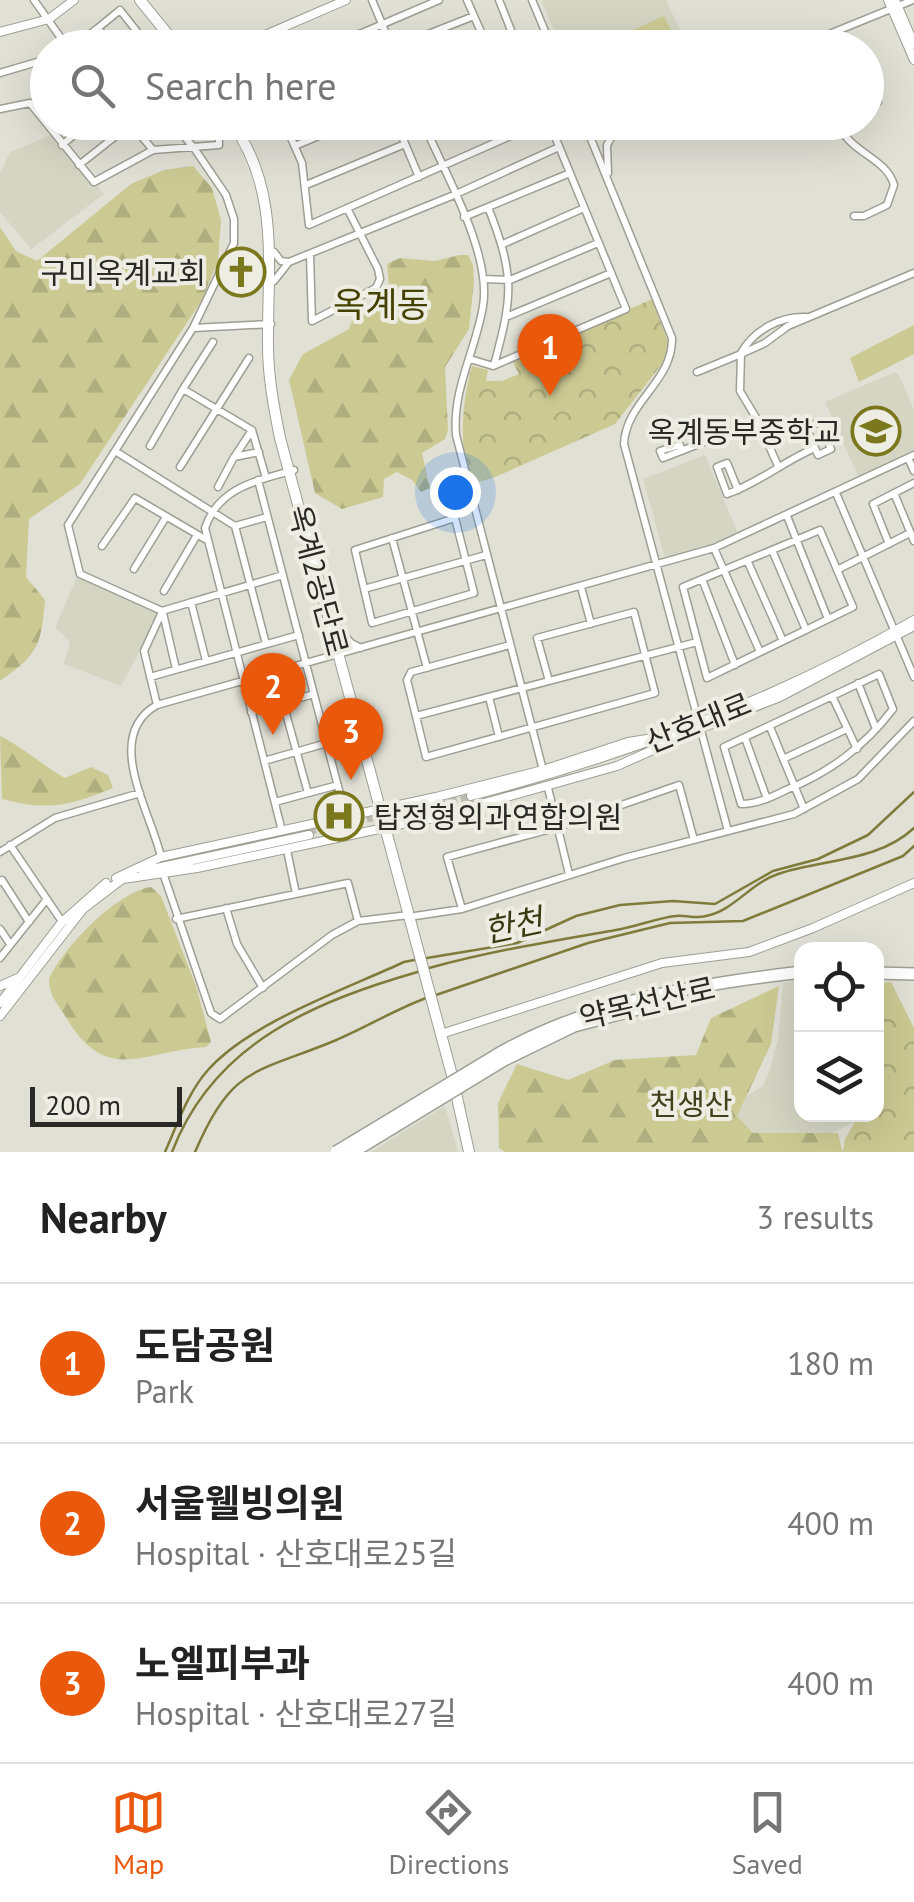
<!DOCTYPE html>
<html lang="en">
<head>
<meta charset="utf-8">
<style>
	body { margin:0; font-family:"PT Sans","Noto Sans KR",sans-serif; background:#f6f6f6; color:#222 }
	.controls { position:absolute; right:30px; bottom:30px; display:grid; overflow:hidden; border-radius:20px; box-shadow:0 10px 40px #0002 }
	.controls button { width:90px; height:90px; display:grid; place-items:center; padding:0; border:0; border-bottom:2px solid #e0e0e0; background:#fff; color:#222; font:50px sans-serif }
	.scale { position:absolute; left:30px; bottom:25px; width:152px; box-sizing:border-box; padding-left:10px; border:5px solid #292925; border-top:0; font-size:28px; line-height:35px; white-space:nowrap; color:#292925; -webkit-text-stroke:8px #edede3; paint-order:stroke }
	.you { position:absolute; left:455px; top:492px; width:35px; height:35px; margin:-25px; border:8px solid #fff; border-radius:50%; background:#1a73e8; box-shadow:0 0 0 15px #1a73e833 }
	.badge { display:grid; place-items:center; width:65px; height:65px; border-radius:50%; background:#ea580c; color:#fff; font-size:32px; font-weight:700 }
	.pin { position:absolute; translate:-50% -82px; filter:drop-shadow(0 2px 5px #0008) }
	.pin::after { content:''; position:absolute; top:52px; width:35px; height:30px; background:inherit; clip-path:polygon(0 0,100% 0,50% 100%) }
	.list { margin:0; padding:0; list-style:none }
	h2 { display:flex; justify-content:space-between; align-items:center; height:130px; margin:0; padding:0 40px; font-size:42px }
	h2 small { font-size:32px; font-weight:400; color:#767676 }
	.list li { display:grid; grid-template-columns:65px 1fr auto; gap:30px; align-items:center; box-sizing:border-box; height:160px; padding:0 40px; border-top:2px solid #e0e0e0 }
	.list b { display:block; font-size:38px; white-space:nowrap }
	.list p { margin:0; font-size:32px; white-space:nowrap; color:#767676 }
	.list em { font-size:32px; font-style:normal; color:#767676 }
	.icon { flex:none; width:55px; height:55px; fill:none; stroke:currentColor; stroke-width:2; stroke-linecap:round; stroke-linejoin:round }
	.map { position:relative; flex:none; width:914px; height:1152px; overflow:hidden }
	.search { position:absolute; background:#fff; box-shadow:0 10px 40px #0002; left:30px; right:30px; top:30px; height:110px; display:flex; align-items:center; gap:25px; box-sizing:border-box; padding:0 35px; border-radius:55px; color:#767676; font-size:38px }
	.sheet { height:610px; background:#fff }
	nav { display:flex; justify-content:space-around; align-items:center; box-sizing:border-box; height:140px; border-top:2px solid #e0e0e0; background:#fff; font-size:28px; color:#767676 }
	nav a { display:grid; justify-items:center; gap:5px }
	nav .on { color:#ea580c }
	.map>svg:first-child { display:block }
	.built { fill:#d5d5c4 }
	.grass { fill:#ccca93 }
	.forest { fill:url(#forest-firs) }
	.park { fill:url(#park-crowns) }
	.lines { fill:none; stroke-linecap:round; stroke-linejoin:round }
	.stream { stroke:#7e7b3b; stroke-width:2.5 }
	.tertiary-tunnel { stroke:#bbbbb2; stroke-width:8; stroke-dasharray:8 4; stroke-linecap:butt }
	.minor-casing { stroke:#9e9e94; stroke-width:9 }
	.tertiary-casing { stroke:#9e9e94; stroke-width:10 }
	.primary-casing { stroke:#9e9e94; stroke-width:12 }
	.trunk-casing { stroke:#9e9e94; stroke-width:14 }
	.minor { stroke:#fff; stroke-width:6 }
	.tertiary { stroke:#fff; stroke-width:8 }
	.primary { stroke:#fff; stroke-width:10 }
	.trunk { stroke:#fff; stroke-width:11 }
	.trunk-bridge-casing { stroke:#9e9e94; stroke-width:14; stroke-linecap:butt }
	.trunk-bridge { stroke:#fff; stroke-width:11 }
	.labels { text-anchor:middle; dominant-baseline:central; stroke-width:8; stroke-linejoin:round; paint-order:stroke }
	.poi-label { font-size:30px; fill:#292925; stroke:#edede3; text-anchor:end }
	.street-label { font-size:30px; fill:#292925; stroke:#edede3 }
	.park-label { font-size:30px; fill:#43411b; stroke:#edede3 }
	.water-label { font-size:32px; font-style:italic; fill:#3a3912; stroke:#edede3 }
	.quarter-label { font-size:35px; fill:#454200; stroke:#edede3 }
</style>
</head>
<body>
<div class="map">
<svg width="914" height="1152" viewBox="0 0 914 1152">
	<defs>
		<pattern id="forest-firs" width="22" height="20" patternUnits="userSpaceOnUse" patternTransform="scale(2.5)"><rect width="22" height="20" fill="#ccca93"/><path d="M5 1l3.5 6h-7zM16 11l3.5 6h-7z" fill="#afae7f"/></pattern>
		<pattern id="park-crowns" width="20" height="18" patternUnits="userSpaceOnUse" patternTransform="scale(2.5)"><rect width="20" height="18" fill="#ccca93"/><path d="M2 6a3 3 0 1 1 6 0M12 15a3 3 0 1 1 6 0" fill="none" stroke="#afae7f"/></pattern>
	</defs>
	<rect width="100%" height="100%" fill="#e0e0d5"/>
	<path class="built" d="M541 0H666L687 45 561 47Z
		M56 133 104 194 31 249 0 212V174L10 152Z
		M893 373H898L914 410V452L860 480 825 402Z
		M705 455 739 536 666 562 643 479Z
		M77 577 159 614 121 686 64 664 70 641 55 628Z
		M801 980 802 1114 859 1115V1120L832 1133 754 1134 737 1116 746 1096 763 1086 770 1070 778 1039 783 983Z
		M445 1106 458 1152H371Z"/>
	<path class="grass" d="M664 16 679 47H613L609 41Z
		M914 325V354L859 382 850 358Z"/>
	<path class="forest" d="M193 166 212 188 221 220 218 261 202 300 80 484 29 519 26 577 45 600C41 647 38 654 0 681V227L16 251 37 261 131 184 164 170Z
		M459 255H468L473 265 474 282 469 329 445 367 448 430 445 439 422 453 430 488 421 492 412 480 397 472 384 479 383 497 342 509 315 493 289 380 303 354 349 329 352 320 369 311 389 286 387 264 400 258 435 261Z
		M0 736C24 748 42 765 65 778L91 767 108 775 113 788C70 806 47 811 2 799Z
		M151 887 161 896 196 986 211 1042 206 1047C140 1051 106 1087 64 1014 56 1002 49 995 49 979 63 948 116 892 151 887Z
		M779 986 771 1044 737 1116 753 1133H838L842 1150 848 1152H505L499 1148 498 1103 517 1064 568 1080 615 1060 696 1055 711 1018Z"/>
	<path class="park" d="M652 299 668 342 665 360 615 424 495 477 468 485C461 440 460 411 472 366L488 370 486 381H502L519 374 513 362Z
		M891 982 914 1028V1152H843L845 1139 859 1115 876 1114 877 983Z"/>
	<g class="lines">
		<path class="stream" d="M427 958 517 943 576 916 620 905 673 901 715 904 773 871 818 859 868 835 914 792
			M429 968C491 951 552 941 616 930 636 927 656 918 676 916 686 915 696 919 706 916 733 911 751 883 778 874 823 859 878 862 914 828
			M433 996 588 943 670 923 743 921 903 856 914 846
			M165 1152C177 1125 188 1092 208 1070 249 1023 346 989 404 962L419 959
			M172 1152C214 1042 316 1001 421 971
			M195 1152C233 1065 254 1074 334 1041 365 1028 394 1010 426 998"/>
		<path class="tertiary-tunnel" d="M308 831 471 796"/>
		<g class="minor-casing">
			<path id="minor" d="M34 0 68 48
				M372 0 392 48
				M467 0 488 48
				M499 0 518 48
				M532 0 552 48
				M98 28 120 10 150 48
				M358 34 364 48
				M72 48 98 28 113 48
				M327 48 439 0
				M393 48 474 16
				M795 48 913 0
				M0 73 37 62 48 69
				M866 108 878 102
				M0 109 30 103 94 182 153 150 219 145V135L209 122
				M172 122 194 148 226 195 234 219V243L193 328 68 525 80 574 162 611 283 575
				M284 122 302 163 309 225 542 122
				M396 122 419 177
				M423 122C444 172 492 253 483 306 476 350 452 389 456 435L543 770
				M584 122 672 338C673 382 626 401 624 444L728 831
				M837 122C850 154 886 157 894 185L887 205 864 216H854
				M131 124 153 150
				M427 131 449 122
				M587 131 609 122
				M828 133 838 127
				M62 145 89 122
				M297 145 352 122
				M79 165 131 124
				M608 173 607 145 620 122
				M306 185 405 144
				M488 207C515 276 513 295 494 365
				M464 217 570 173
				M503 244 584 208
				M274 252 281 261 288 262
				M310 254 312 321 376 288 380 279 378 269 347 208
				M484 279 510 280 598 243
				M274 281 289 262 454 195 559 147
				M506 317 611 273
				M193 328 271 324
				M741 353C754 330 780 316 806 317
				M741 354 765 343 788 326 914 273
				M470 359 493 366 626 309 549 122
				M697 372 741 354 740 391 758 421
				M183 389 213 342
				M150 446 183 389 252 430 266 478
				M115 451 235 526 266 644
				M682 451 680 445 660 451 663 458 758 421 778 466
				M235 456 252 430
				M908 458 914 471
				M180 467 249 358
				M258 480 346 817
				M218 487 234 457 259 452
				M738 490 727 463 717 467 727 494C759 483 784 461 815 448L818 455 831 449 820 422 806 427 815 448
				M836 493 914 677
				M894 493 914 541
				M787 516 828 619
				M455 518 474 593 372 623 355 550Z
				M235 526 267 517
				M820 530 853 607 707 678 683 587Z
				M392 538 427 668
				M889 544 873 504 914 483
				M102 546 135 498 205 539
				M714 548 760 652
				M772 550 806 630
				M747 560 783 641
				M134 569 166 517
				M837 570 910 533
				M702 579 735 665
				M581 587 591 624
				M364 589 486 555
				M164 591 197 535
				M191 602 206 661
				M163 613 176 669
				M339 629 351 643 361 648
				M510 645 411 672 407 680 426 757 655 693 634 612 537 638 549 681
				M879 674 893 709C864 747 830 772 786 790 772 797 757 804 741 804L724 747Z
				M150 677 299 635
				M858 683 876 729
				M832 696 857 749
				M489 697 499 737
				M283 703 308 793
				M157 705 144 651 162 612
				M251 712 314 694
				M416 716 697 642
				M770 727 804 809
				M745 738 767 799
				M783 759 847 729
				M264 761 327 743
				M548 788 569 874
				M275 802 338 785
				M282 831 205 528C219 487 256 481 294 470
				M10 845 63 923
				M287 850 296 894
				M0 852 55 818 140 793
				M161 857C151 812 102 736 157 705L714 548 914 455
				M163 873 211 1013 220 1019 332 935 358 921 409 915
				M0 882 2 880 29 922
				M226 908 237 944 263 988
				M462 909 447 857 558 827 679 785 694 840
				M415 916 462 909 624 858 794 814 858 779 914 721
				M176 919 348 883 358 921
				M0 929 10 944
				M0 958 47 899"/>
		</g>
		<g class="tertiary-casing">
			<path id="tertiary" d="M888 0 914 60
				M895 0 914 44
				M0 32 49 19 74 0
				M235 48 346 0
				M696 730 780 697 914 626
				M471 796C626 756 775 700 914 620
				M430 819 422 817 421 813 432 800
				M143 871 309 835
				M116 878 161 857 436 797 543 770 628 742 666 736
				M123 879 197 868 435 817 617 766 700 729
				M0 986 18 978
				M0 1003 62 922 106 883
				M0 1016 83 909 121 880
				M441 1034 662 963 749 952 813 928 914 883"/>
		</g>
		<g class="primary-casing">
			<path id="primary" d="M140 0 179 48
				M231 122C281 189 267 269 268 346 268 377 274 408 280 438L453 1079 469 1152"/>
		</g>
		<g class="trunk-casing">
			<path id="trunk" d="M876 973 914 974
				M500 1053C592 1001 698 984 802 972
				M504 1060 574 1026 664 1002"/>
		</g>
		<use href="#minor" class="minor"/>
		<use href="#tertiary" class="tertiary"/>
		<use href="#primary" class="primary"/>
		<use href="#trunk" class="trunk"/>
		<g class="trunk-bridge-casing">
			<path id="trunk-bridge" d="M336 1152 500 1053
				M353 1152 504 1060"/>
		</g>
		<use href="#trunk-bridge" class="trunk-bridge"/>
	</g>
	<defs>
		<g id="church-ring" transform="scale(2.5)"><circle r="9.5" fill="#edede3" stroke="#7b771c" stroke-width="1.5"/><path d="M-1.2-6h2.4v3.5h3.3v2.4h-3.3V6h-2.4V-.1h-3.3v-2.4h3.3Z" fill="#7b771c"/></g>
		<g id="school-ring" transform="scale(2.5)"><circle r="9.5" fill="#edede3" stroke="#7b771c" stroke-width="1.5"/><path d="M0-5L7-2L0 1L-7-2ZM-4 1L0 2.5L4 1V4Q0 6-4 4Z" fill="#7b771c"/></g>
		<g id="hospital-ring" transform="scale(2.5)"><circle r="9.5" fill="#edede3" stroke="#7b771c" stroke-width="1.5"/><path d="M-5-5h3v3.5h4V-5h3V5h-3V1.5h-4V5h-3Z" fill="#7b771c"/></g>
	</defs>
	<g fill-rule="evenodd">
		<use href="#church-ring" x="241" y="272"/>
		<use href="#school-ring" x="876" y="431"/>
		<use href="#hospital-ring" x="339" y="816"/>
	</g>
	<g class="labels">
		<g class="poi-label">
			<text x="206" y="272">구미옥계교회</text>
			<text x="841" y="431">옥계동부중학교</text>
			<text x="374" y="816" text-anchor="start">탑정형외과연합의원</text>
		</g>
		<g class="street-label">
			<text transform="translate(319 580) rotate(75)">옥계2공단로</text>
			<text transform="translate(698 722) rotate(-22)">산호대로</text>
			<text transform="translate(647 1002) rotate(-13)">약목선산로</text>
		</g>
		<g class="park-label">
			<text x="691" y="1103">천생산</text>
		</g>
		<g class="water-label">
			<text transform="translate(513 925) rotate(-12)">한천</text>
		</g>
		<g class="quarter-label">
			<text x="381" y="304">옥계동</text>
		</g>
	</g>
</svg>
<div class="controls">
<button><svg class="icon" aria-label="locate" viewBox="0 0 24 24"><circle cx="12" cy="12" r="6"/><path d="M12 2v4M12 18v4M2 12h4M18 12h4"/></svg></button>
<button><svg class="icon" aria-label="layers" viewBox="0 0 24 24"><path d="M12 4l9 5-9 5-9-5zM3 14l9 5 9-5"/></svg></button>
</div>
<div class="scale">200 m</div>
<div class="you"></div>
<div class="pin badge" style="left:550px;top:396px">1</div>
<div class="pin badge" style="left:273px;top:735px">2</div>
<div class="pin badge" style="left:351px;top:780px">3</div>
<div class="search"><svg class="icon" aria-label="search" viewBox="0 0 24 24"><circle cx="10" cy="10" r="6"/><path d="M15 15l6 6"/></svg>Search here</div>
</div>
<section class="sheet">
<h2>Nearby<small>3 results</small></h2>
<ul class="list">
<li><span class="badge">1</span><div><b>도담공원</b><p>Park</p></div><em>180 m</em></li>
<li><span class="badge">2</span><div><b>서울웰빙의원</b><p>Hospital · 산호대로25길</p></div><em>400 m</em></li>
<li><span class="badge">3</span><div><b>노엘피부과</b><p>Hospital · 산호대로27길</p></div><em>400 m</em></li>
</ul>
</section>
<nav>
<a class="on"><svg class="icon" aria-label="map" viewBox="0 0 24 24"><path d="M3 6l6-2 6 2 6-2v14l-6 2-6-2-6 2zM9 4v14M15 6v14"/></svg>Map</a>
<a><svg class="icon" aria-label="directions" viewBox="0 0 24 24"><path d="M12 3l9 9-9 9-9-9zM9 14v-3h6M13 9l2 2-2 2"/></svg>Directions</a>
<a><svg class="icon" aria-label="saved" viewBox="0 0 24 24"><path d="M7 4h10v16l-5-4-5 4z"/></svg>Saved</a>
</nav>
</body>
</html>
